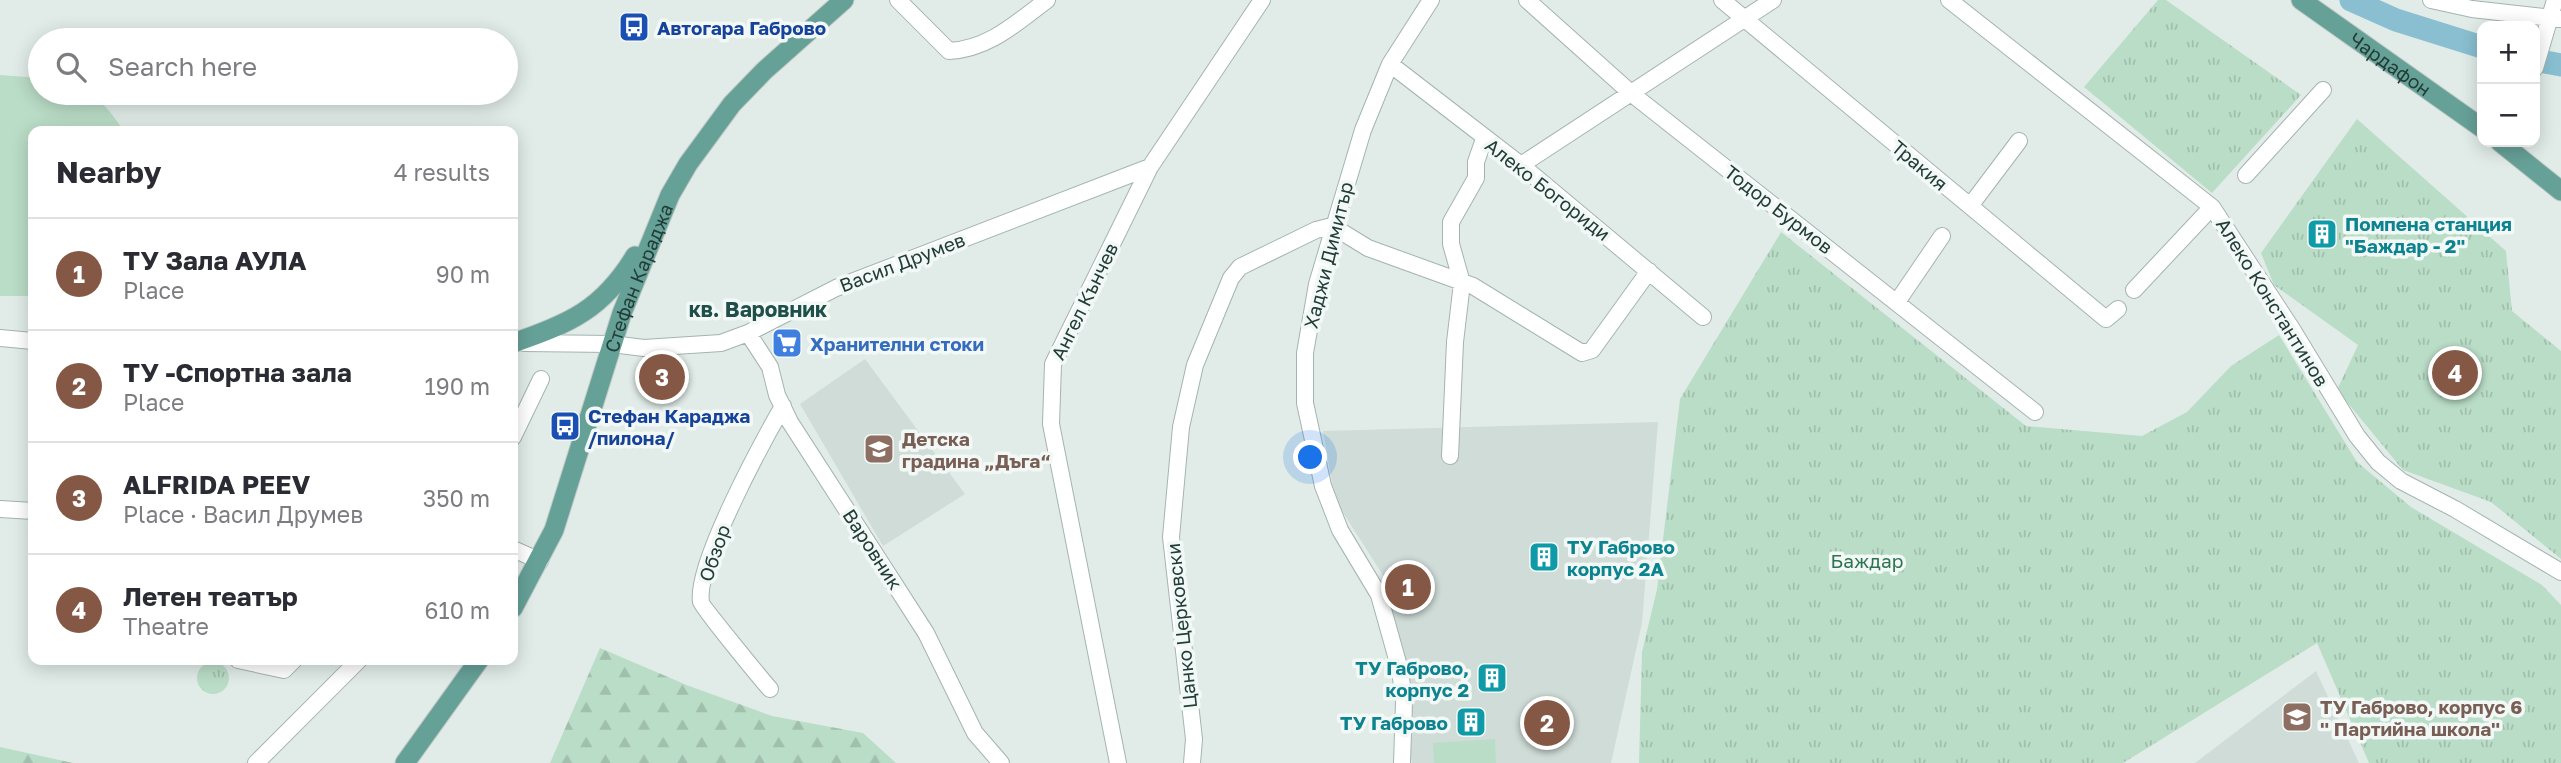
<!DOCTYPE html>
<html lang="en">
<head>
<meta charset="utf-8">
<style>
	body { margin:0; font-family:"Golos Text",sans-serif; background:#f7f7f7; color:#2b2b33 }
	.controls { position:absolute; right:21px; top:21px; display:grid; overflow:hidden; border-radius:14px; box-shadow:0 4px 18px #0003 }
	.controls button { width:63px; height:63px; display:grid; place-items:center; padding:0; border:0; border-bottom:2px solid #e1e1e2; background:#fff; color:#2b2b33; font:35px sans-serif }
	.you { position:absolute; left:1311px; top:458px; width:24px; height:24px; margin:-18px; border:5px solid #fff; border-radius:50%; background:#1a73e8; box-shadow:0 0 0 10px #1a73e833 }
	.badge { display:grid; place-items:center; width:46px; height:46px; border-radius:50%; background:#855845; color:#fff; font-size:23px; font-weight:700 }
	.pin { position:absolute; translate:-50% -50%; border:4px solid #fff; box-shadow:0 2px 7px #0006 }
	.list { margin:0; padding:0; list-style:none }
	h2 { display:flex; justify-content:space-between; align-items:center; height:91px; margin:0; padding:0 28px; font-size:30px }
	h2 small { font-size:23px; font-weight:400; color:#7c7c81 }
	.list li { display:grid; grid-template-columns:46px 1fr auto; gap:21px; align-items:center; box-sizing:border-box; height:112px; padding:0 28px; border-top:2px solid #e1e1e2 }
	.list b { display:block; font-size:26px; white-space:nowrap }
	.list p { margin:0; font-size:23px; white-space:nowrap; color:#7c7c81 }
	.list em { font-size:23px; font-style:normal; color:#7c7c81 }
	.icon { flex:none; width:38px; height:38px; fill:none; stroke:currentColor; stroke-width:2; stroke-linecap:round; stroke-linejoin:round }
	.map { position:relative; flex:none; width:2561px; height:763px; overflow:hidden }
	.search { position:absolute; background:#fff; box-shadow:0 4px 18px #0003; left:28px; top:28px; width:490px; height:77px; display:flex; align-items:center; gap:18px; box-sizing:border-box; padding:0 24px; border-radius:38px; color:#7c7c81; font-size:26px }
	.panel { position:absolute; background:#fff; box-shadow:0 4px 18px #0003; left:28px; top:126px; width:490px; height:539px; border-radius:14px }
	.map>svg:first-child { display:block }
	.built { fill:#d0dcd7 }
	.grass { fill:url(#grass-tufts) }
	.forest { fill:url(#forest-firs) }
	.pitch { fill:#baddc7 }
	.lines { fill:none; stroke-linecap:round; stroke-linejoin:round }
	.river { stroke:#89bfd1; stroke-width:23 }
	.minor-casing { stroke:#a4b4b0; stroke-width:18 }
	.major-casing { stroke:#c1c9c7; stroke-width:21 }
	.minor { stroke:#fff; stroke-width:16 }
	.major { stroke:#66a198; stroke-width:19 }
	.labels { text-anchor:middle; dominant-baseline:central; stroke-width:7; stroke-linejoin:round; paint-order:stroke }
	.transit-label { font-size:19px; font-weight:bold; fill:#164399; stroke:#f2f8f6; text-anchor:start }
	.street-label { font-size:19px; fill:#223d38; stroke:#f2f8f6 }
	.culture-label { font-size:19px; font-weight:bold; fill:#0d838f; stroke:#f2f8f6; text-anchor:start }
	.shop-label { font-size:19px; font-weight:bold; fill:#366cbe; stroke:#f2f8f6; text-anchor:start }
	.education-label { font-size:19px; font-weight:bold; fill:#785e54; stroke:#f2f8f6; text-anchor:start }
	.park-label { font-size:19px; fill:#2c744f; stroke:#f2f8f6 }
	.neighbourhood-label { font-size:21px; font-weight:bold; fill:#1e4f48; stroke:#f2f8f6 }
</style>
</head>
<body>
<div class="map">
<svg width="2561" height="763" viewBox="0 0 2561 763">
	<defs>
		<pattern id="grass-tufts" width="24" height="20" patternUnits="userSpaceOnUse" patternTransform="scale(1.75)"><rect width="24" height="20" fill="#baddc7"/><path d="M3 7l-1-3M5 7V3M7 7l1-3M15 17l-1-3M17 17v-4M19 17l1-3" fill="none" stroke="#a0bfac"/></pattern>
		<pattern id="forest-firs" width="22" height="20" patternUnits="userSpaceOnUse" patternTransform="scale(1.75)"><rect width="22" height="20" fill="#baddc7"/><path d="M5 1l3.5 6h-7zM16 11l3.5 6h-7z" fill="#a0bfac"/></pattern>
	</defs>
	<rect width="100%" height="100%" fill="#e1ece8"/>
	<path class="built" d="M865 359 965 494 883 546 800 404Z
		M1658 422 1642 623 1611 763H1412L1386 580 1335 500 1323 431Z
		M2316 671 2359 763H2195Z"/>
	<path class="grass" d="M2158 0H2166L2301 95 2212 193 2084 87Z
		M2357 119 2506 251 2512 311 2561 351V559L2491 502 2403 470 2337 390 2358 345 2274 285 2261 253Z
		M1781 232 2026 426 2142 436 2187 412 2231 366 2279 335 2357 462 2411 507 2542 585 2561 605V763H2369L2317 643 2123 763H1639L1642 652 1657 589 1680 399Z
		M197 678a16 16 0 1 1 32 0a16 16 0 1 1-32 0Z"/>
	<path class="forest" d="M600 648 689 686 772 716 863 733 896 763H550Z
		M0 747 73 763H0Z"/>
	<path class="pitch" d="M0 75 40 78V93C90 93 94 87 124 131H33V296H0Z
		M1495 739 1496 763H1434L1433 743Z"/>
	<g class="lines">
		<path class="river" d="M2351 0 2396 20 2482 47
			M2535 60 2561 65"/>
		<g class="minor-casing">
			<path id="minor" d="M898 0 949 51C989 49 1016 23 1047 0
				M1527 0 1632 94 2035 412
				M1722 0 2106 319 2118 309
				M1949 0 2212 207 2292 329 2357 436 2378 462 2401 481 2455 509 2561 572
				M2431 0 2472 9 2561 19
				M1390 64 1521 165 1703 317
				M2535 68 2555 0
				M1521 165 1773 0
				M2246 175 2323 90
				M1970 206 2019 141
				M2134 290 2212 207
				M1897 302 1942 236
				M748 333 770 367 777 395 790 422 926 633 975 733 1001 763
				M0 338 33 341
				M524 343 612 344 644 348 721 343 748 333 836 288 1150 167
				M513 437 541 379
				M1450 456 1455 342 1462 283 1451 244V222L1476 178V162L1484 139
				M0 509 33 511
				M513 549 540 561
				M238 660 284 670 294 660
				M770 689C762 680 702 607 701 602 695 565 763 441 783 406
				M256 763 359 660
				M1118 763 1051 424 1053 364 1150 167 1262 0
				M1192 763 1194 739 1171 537 1181 427 1195 365 1231 278 1240 267 1316 230 1332 226 1368 248 1473 286 1582 353 1592 350 1649 271
				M1402 763 1404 702 1400 670 1379 595 1340 530 1323 486 1305 403V353L1317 284 1363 130 1390 64 1431 0"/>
		</g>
		<g class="major-casing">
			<g id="major">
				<path id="s1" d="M2301 0 2482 128"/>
				<path d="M2500 142 2561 191"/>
				<path d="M513 343C569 324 603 309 635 256"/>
				<path id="s2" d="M513 608 554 530 622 313 670 195 688 164 732 104 764 71 844 0"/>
				<path d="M405 763 479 660"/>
			</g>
		</g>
		<use href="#minor" class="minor"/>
		<use href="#major" class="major"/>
	</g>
	<defs>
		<g id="bus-square" transform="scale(1.575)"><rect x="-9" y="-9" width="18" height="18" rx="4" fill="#1a4fb4" stroke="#f2f8f6"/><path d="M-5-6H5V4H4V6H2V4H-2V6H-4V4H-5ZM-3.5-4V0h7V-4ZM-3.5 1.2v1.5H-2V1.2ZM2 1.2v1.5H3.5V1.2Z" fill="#fff"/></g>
		<g id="building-square" transform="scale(1.575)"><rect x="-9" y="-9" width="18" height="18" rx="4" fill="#0f9aa8" stroke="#f2f8f6"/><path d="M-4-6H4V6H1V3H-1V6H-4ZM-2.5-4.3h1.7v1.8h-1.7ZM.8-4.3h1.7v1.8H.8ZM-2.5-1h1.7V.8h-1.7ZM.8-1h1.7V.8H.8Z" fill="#fff"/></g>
		<g id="supermarket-square" transform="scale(1.575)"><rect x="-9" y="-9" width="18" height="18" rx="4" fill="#3f7fe0" stroke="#f2f8f6"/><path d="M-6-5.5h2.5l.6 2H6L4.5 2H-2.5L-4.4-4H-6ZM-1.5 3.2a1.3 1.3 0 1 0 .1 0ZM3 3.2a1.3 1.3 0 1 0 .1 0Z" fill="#fff"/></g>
		<g id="school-square" transform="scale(1.575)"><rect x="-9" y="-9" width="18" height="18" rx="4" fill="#8d6e63" stroke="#f2f8f6"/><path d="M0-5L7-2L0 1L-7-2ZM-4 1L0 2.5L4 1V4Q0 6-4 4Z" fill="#fff"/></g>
		<g id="university-square" transform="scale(1.575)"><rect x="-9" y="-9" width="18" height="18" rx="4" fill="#8d6e63" stroke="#f2f8f6"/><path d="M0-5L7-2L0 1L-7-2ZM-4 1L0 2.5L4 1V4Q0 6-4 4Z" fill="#fff"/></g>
	</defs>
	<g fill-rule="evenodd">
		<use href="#bus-square" x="634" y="27"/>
		<use href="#building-square" x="2322" y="234"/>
		<use href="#supermarket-square" x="787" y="343"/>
		<use href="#bus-square" x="565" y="426"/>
		<use href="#school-square" x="879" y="449"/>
		<use href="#building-square" x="1544" y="557"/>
		<use href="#building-square" x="1492" y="678"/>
		<use href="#university-square" x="2297" y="717"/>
		<use href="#building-square" x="1471" y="722"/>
	</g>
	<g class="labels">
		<g class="transit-label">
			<text x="657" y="27">Автогара Габрово</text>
			<text x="588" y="415">Стефан Караджа<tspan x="588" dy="22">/пилона/</tspan></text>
		</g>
		<g class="street-label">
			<text stroke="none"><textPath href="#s1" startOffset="110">Чардафон</textPath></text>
			<text transform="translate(1920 165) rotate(40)">Тракия</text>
			<text transform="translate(1548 189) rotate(38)">Алеко Богориди</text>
			<text transform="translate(1779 209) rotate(38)">Тодор Бурмов</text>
			<text transform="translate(1328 255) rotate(-76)">Хаджи Димитър</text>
			<text transform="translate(902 262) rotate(-21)">Васил Друмев</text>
			<text stroke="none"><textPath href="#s2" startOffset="354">Стефан Караджа</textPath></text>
			<text transform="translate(1084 301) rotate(-64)">Ангел Кънчев</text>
			<text transform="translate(2273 302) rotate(58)">Алеко Константинов</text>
			<text transform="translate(873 549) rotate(57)">Варовник</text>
			<text transform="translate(714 553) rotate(-71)">Обзор</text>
			<text transform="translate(1181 626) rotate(-96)">Цанко Церковски</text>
		</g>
		<g class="culture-label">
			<text x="2345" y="223">Помпена станция<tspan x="2345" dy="22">"Баждар - 2"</tspan></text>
			<text x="1567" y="546">ТУ Габрово<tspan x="1567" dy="22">корпус 2А</tspan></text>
			<text x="1469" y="667" text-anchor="end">ТУ Габрово,<tspan x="1469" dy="22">корпус 2</tspan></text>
			<text x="1448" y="722" text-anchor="end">ТУ Габрово</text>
		</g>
		<g class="shop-label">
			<text x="810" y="343">Хранителни стоки</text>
		</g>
		<g class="education-label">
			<text x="902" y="438">Детска<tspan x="902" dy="22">градина „Дъга“</tspan></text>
			<text x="2320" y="706">ТУ Габрово, корпус 6<tspan x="2320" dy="22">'' Партийна школа''</tspan></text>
		</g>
		<g class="park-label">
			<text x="1867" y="560">Баждар</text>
		</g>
		<g class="neighbourhood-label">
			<text x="758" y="309">кв. Варовник</text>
		</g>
	</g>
</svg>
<div class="controls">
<button>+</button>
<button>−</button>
</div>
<div class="you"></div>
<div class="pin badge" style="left:1408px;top:587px">1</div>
<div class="pin badge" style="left:1547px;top:723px">2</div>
<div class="pin badge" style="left:662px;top:377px">3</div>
<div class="pin badge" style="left:2455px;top:373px">4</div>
<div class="search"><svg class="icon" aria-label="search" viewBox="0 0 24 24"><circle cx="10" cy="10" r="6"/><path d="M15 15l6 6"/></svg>Search here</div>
<section class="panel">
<h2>Nearby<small>4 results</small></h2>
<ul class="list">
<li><span class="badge">1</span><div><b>ТУ Зала АУЛА</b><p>Place</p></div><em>90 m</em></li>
<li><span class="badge">2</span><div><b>ТУ -Спортна зала</b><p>Place</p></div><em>190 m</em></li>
<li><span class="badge">3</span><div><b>ALFRIDA PEEV</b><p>Place · Васил Друмев</p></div><em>350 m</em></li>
<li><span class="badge">4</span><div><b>Летен театър</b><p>Theatre</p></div><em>610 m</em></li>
</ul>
</section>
</div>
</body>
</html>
